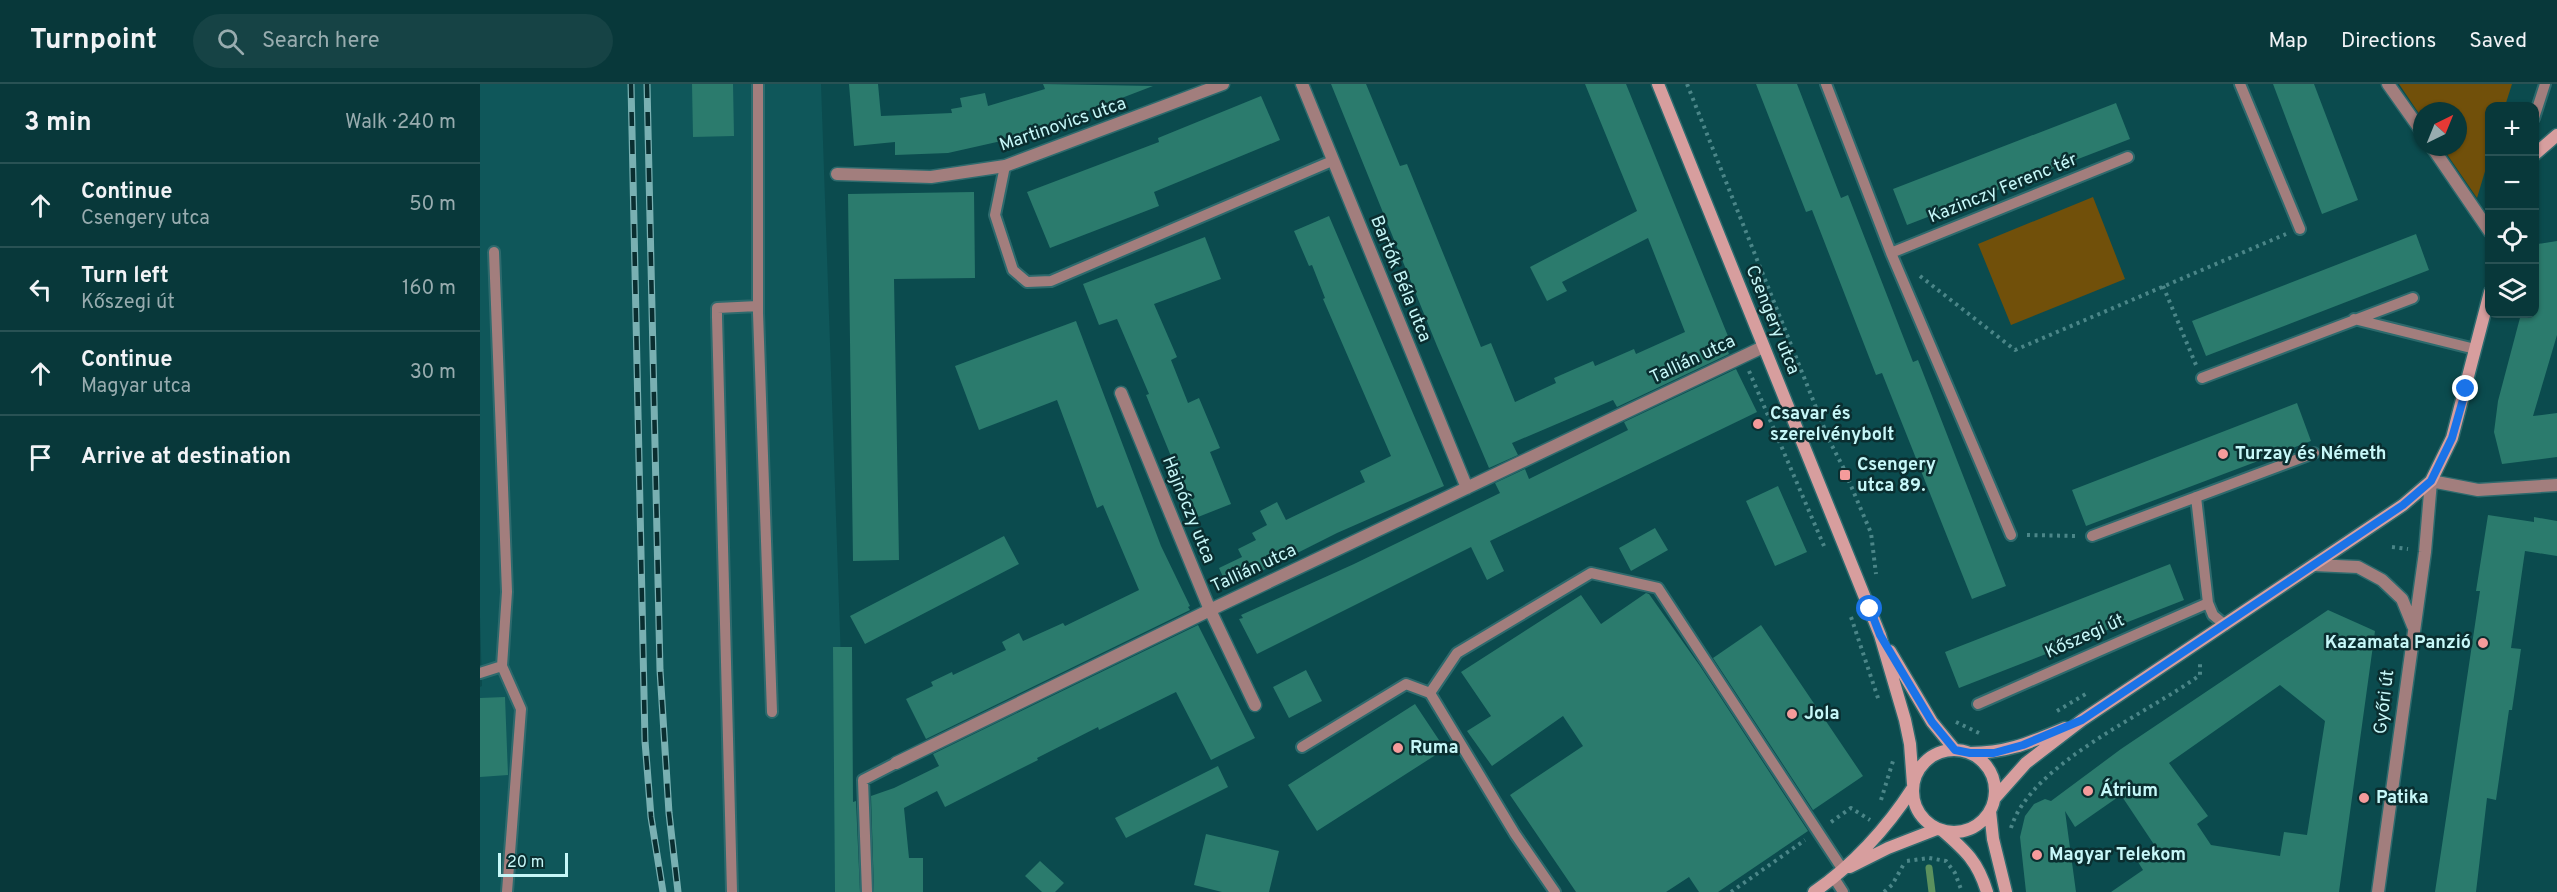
<!DOCTYPE html>
<html lang="en">
<head>
<meta charset="utf-8">
<style>
	body { margin:0; font-family:Overpass,sans-serif; background:#164345; color:#f1f3f6 }
	.controls { position:absolute; right:18px; top:18px; display:grid; overflow:hidden; border-radius:12px; box-shadow:0 2px 4px #0004 }
	.controls button { width:54px; height:54px; display:grid; place-items:center; padding:0; border:0; border-bottom:2px solid #295254; background:#08383a; color:#f1f3f6; font:30px sans-serif }
	.compass { position:absolute; left:1933px; top:18px; width:54px; height:54px; border-radius:50%; background:#08383a; box-shadow:0 2px 4px #0004; rotate:43deg }
	.scale { position:absolute; left:18px; bottom:15px; width:70px; box-sizing:border-box; padding-left:6px; border:3px solid #c6f7f8; border-top:0; font-size:16px; line-height:21px; white-space:nowrap; color:#c6f7f8; -webkit-text-stroke:4px #0a2e30; paint-order:stroke }
	.stop { position:absolute; width:18px; height:18px; margin:-14px; border:4px solid #1a73e8; border-radius:50%; background:#fff }
	.stop.end { background:#1a73e8; border-color:#fff; box-shadow:0 2px 6px #0008 }
	.list { margin:0; padding:0; list-style:none }
	h2 { display:flex; justify-content:space-between; align-items:center; height:78px; margin:0; padding:0 24px; font-size:26px }
	h2 small { font-size:20px; font-weight:400; color:#98acaf }
	.list li { display:grid; grid-template-columns:39px 1fr auto; gap:18px; align-items:center; box-sizing:border-box; height:84px; padding:0 24px; border-top:2px solid #295254 }
	.list b { display:block; font-size:22px; white-space:nowrap }
	.list p { margin:0; font-size:20px; white-space:nowrap; color:#98acaf }
	.list em { font-size:20px; font-style:normal; color:#98acaf }
	.icon { flex:none; width:33px; height:33px; fill:none; stroke:currentColor; stroke-width:2; stroke-linecap:round; stroke-linejoin:round }
	.map { position:relative; flex:none; width:2077px; height:808px; overflow:hidden }
	header { display:flex; align-items:center; gap:36px; box-sizing:border-box; height:84px; padding:0 30px; background:#08383a; border-bottom:2px solid #295254 }
	header strong { font-size:28px }
	nav { display:flex; gap:33px; margin-inline-start:auto; font-size:21px }
	.search { width:420px; height:54px; background:#164345; display:flex; align-items:center; gap:15px; box-sizing:border-box; padding:0 21px; border-radius:33px; color:#98acaf; font-size:22px }
	main { display:flex }
	aside { flex:1; background:#08383a }
	.map>svg:first-child { display:block }
	.built { fill:#0f575a }
	.green { fill:#71500a }
	.lines { fill:none; stroke-linecap:round; stroke-linejoin:round }
	.stream { stroke:#5b915d; stroke-width:7 }
	.building { fill:#2b7b6d; fill-rule:evenodd }
	.lane-casing { stroke:#2d6a6d; stroke-width:14 }
	.street-casing { stroke:#2d6a6d; stroke-width:15 }
	.secondary-casing { stroke:#2d6a6d; stroke-width:15 }
	.path { stroke:#4b8688; stroke-width:4; stroke-dasharray:3 4.5; stroke-linecap:butt }
	.lane { stroke:#a27e7d; stroke-width:10 }
	.street { stroke:#a27e7d; stroke-width:12 }
	.secondary { stroke:#d79e9e; stroke-width:12 }
	.rail-casing { stroke:#79b0b2; stroke-width:7 }
	.rail { stroke:#0a2e30; stroke-width:4.5; stroke-dasharray:14; stroke-linecap:butt }
	.route { stroke:#1a73e8; stroke-width:8 }
	.poi-dot { fill:#f59b9b; stroke:#0a2e30; stroke-width:2 }
	.labels { text-anchor:middle; dominant-baseline:central; stroke-width:5; stroke-linejoin:round; paint-order:stroke }
	.street-label { font-size:18px; fill:#c6f7f8; stroke:#0a2e30 }
	.poi-label { font-size:18px; font-weight:bold; fill:#c6f7f8; stroke:#0a2e30; text-anchor:start }
</style>
</head>
<body>
<header>
<strong>Turnpoint</strong>
<div class="search"><svg class="icon" aria-label="search" viewBox="0 0 24 24"><circle cx="10" cy="10" r="6"/><path d="M15 15l6 6"/></svg>Search here</div>
<nav><a>Map</a><a>Directions</a><a>Saved</a></nav>
</header>
<main>
<aside>
<h2>3 min<small>Walk · 240 m</small></h2>
<ul class="list">
<li><svg class="icon" aria-label="ahead" viewBox="0 0 24 24"><path d="M12 20V5M6 11l6-6 6 6"/></svg><div><b>Continue</b><p>Csengery utca</p></div><em>50 m</em></li>
<li><svg class="icon" aria-label="left" viewBox="0 0 24 24"><path d="M17 20v-9H6M10 6l-5 5 5 5"/></svg><div><b>Turn left</b><p>Kőszegi út</p></div><em>160 m</em></li>
<li><svg class="icon" aria-label="ahead" viewBox="0 0 24 24"><path d="M12 20V5M6 11l6-6 6 6"/></svg><div><b>Continue</b><p>Magyar utca</p></div><em>30 m</em></li>
<li><svg class="icon" aria-label="arrive" viewBox="0 0 24 24"><path d="M6 21V4h12l-3 4 3 4H6"/></svg><div><b>Arrive at destination</b></div></li>
</ul>
</aside>
<div class="map">
<svg width="2077" height="808" viewBox="0 0 2077 808">
	<rect width="100%" height="100%" fill="#0b4b4e"/>
	<path class="built" d="M0 0H341L369 808H0V603L2 602 0 533Z"/>
	<path class="green" d="M1919 0H2032L2025 22H2010L2009 74 1997 114 1962 63H1978V27H1942V34Z
		M1613 113 1645 195 1531 241 1498 160Z"/>
	<g class="lines">
		<path class="stream" d="M1449 784 1452 808"/>
	</g>
	<path class="building" d="M212 0H253L254 52 213 53Z
		M369 0H398L401 32 472 29 471 25 482 23 480 14 505 9 508 22 565 5 563 0 673 2 553 48V50L468 69 415 71V58L374 62Z
		M851 0H886L920 82 927 80 1001 263 1011 259 1035 318 1076 299 1074 294 1113 277 1115 282 1154 265 1156 270 1205 248 1168 154 1082 198 1087 207 1067 217 1050 183 1157 127 1105 0H1146L1252 262 1247 265 1249 270 1137 323 1133 316 1032 359 1038 371 1009 384 957 262Z
		M1276 0H1317L1361 114 1368 111 1433 278 1438 276 1526 502 1492 515 1402 289 1396 291 1332 126 1326 128Z
		M1793 0H1834L1878 116 1842 130Z
		M781 12 800 56 674 108 679 122 570 164 547 108 679 58 678 54Z
		M1636 19 1650 55 1427 141 1413 105Z
		M494 108 495 194 414 195 419 476 373 477 368 110Z
		M849 132 964 402 857 449 748 504 739 484 762 473 758 465 776 456 772 449 787 441 780 427 797 418 806 436 885 398 880 387 911 372 843 215 845 214 832 181 829 182 814 147Z
		M1936 150 1949 186 1726 272 1712 237Z
		M725 153 741 195 674 220 697 273 691 276 708 319 719 314 740 364 730 368 751 420 718 433 697 381 695 382 666 311 669 310 637 235 619 241 603 200Z
		M2077 157V251L2053 332 2077 329V373L2022 380 2014 348 2018 317 2041 230H2055V175L2058 160Z
		M596 237 681 462 710 522 708 523 710 526 446 655 426 615 453 602 451 598 472 588 473 591 526 566 522 558 539 549 543 557 583 539 585 542 659 506 623 421 617 424 577 316 499 346 475 282Z
		M1256 285 1277 328 1010 457 1024 487 1007 496 991 463 777 570 759 535 763 534 761 531 874 480 1020 409 1015 399 1045 385 1049 395 1148 346 1144 338Z
		M1817 319 1831 357 1606 442 1592 406Z
		M1298 402 1327 468 1295 482 1266 417Z
		M2008 431 2054 438V433L2077 437V472L2045 467 2031 564 2041 565 2032 626H2029L2016 716 2007 714 1996 808H1955L2000 507H1996Z
		M1175 444 1188 466 1151 487 1139 464Z
		M524 452 539 480 385 560 370 532Z
		M1690 480 1704 516 1479 604 1465 568Z
		M1166 509 1169 510 1220 582 1328 747 1238 808H1219L1209 793 1186 808H1096L1030 711 1103 662 1083 632 1012 682 987 647 1011 632 981 588 1101 511 1121 540Z
		M1848 526 1895 547 1859 808H1631L1663 786 1658 778 1677 765 1641 711 1595 743 1585 727 1596 808H1546L1540 753 1545 732 1554 720 1565 715 1571 717 1641 665ZM1800 601 1845 637 1827 751 1804 748 1800 772 1731 761 1717 740 1728 732 1689 679Z
		M718 541 775 654 731 676 696 608 619 646 618 643 557 674 558 676 465 723 457 707 424 724 429 774H443V808H394L391 712 414 704 459 682 453 670Z
		M1281 541 1383 692 1333 726 1233 574Z
		M353 563H372L373 718 376 717 380 808H355Z
		M826 586 842 617 809 634 793 603Z
		M25 613 28 691 0 693V614Z
		M935 620 965 665 837 747 808 701Z
		M738 682 748 703 646 754 635 734Z
		M726 750 799 767 789 808H742L714 801Z
		M560 777 584 799 575 808H562L545 792Z"/>
	<g class="lines">
		<g class="lane-casing">
			<path id="lane" d="M278 0V229L292 628
				M1346 0 1411 169 1531 451
				M1760 0 1820 145
				M2054 34 2065 0
				M525 82 515 131 533 186 547 198 571 197 852 77
				M1411 169 1648 73
				M1874 235 1995 265
				M1722 294 1933 214
				M1716 413 1728 519 1733 531 1745 541
				M1612 452 1834 369
				M22 582 41 625 27 808
				M0 589 22 582 27 508 14 168
				M1498 620 1728 519
				M822 663 926 600 950 609
				M1354 794 1363 808
				M252 808 237 233V224L278 222
				M387 808 383 696 416 679
				M1075 808 1035 750 950 609 977 569 1111 489 1178 504 1363 786"/>
		</g>
		<g class="street-casing">
			<path id="street" d="M822 0 987 404
				M1908 0 1942 48
				M1952 63 2010 148
				M357 90 451 93 525 82 743 0
				M641 309 730 526 775 621
				M1834 481 1878 483 1902 496 1922 515 1933 542
				M416 679 730 526 1283 263
				M1898 808 1945 468 1951 397 1998 406 2077 401"/>
		</g>
		<g class="secondary-casing">
			<path id="secondary" d="M1178 0 1400 551 1425 636 1430 660 1433 700
				M2054 71 2077 51
				M1410 567 1452 638 1475 666
				M1433 707a41 41 0 1 1 82 0a41 41 0 1 1-82 0Z
				M1490 669C1528 669 1551 658 1585 644
				M1514 715 1546 679 1602 636 1923 421 1951 397 1972 354 2010 208
				M1510 727 1513 755 1526 808
				M1463 747C1486 767 1498 778 1507 808
				M1370 783 1408 764 1457 745
				M1334 808C1372 782 1407 744 1432 705"/>
		</g>
		<path class="path" d="M1207 0 1349 356 1363 383 1391 449 1396 490
			M1440 192 1535 266 1806 150
			M1683 202 1716 281
			M1269 287 1344 462
			M1547 451 1597 452
			M1912 463 1928 465
			M1371 533 1399 617
			M1577 627 1609 608
			M1476 638 1501 650
			M1401 716 1413 677
			M1351 738 1371 724 1390 736
			M1531 744C1550 680 1667 630 1720 591V576
			M1427 777 1449 774 1466 777 1475 789 1482 808
			M1251 808 1325 756
			M1404 808 1412 801 1425 778"/>
		<use href="#lane" class="lane"/>
		<use href="#street" class="street"/>
		<use href="#secondary" class="secondary"/>
		<g class="rail-casing">
			<path id="rail" d="M151 0 165 657 171 733 183 808
				M167 0 180 586 189 729 198 808"/>
		</g>
		<use href="#rail" class="rail"/>
	</g>
	<g class="lines">
		<path class="route" d="M1390 525 1400 551 1434 608 1452 638 1475 666 1490 669H1514L1543 661 1602 636 1923 421 1951 397 1972 354 1986 305"/>
	</g>
	<g class="poi-dot">
		<circle cx="1278" cy="340" r="6"/>
		<circle cx="1743" cy="370" r="6"/>
		<rect x="1359" y="385" width="12" height="12" rx="3"/>
		<circle cx="2003" cy="559" r="6"/>
		<circle cx="1312" cy="630" r="6"/>
		<circle cx="918" cy="664" r="6"/>
		<circle cx="1608" cy="707" r="6"/>
		<circle cx="1884" cy="714" r="6"/>
		<circle cx="1557" cy="771" r="6"/>
	</g>
	<g class="labels">
		<g class="street-label">
			<text transform="translate(583 41) rotate(-19)">Martinovics utca</text>
			<text transform="translate(1523 105) rotate(-22)">Kazinczy Ferenc tér</text>
			<text transform="translate(920 195) rotate(68)">Bartók Béla utca</text>
			<text transform="translate(1292 236) rotate(68)">Csengery utca</text>
			<text transform="translate(1213 276) rotate(-25)">Tallián utca</text>
			<text transform="translate(708 426) rotate(68)">Hajnóczy utca</text>
			<text transform="translate(774 485) rotate(-25)">Tallián utca</text>
			<text transform="translate(1605 553) rotate(-24)">Kőszegi út</text>
			<text transform="translate(1905 618) rotate(-83)">Győri út</text>
		</g>
		<g class="poi-label">
			<text x="1290" y="330">Csavar és<tspan x="1290" dy="21">szerelvénybolt</tspan></text>
			<text x="1755" y="370">Turzay és Németh</text>
			<text x="1377" y="381">Csengery<tspan x="1377" dy="21">utca 89.</tspan></text>
			<text x="1991" y="559" text-anchor="end">Kazamata Panzió</text>
			<text x="1324" y="630">Jola</text>
			<text x="930" y="664">Ruma</text>
			<text x="1620" y="707">Átrium</text>
			<text x="1896" y="714">Patika</text>
			<text x="1569" y="771">Magyar Telekom</text>
		</g>
	</g>
</svg>
<div class="controls">
<button>+</button>
<button>−</button>
<button><svg class="icon" aria-label="locate" viewBox="0 0 24 24"><circle cx="12" cy="12" r="6"/><path d="M12 2v4M12 18v4M2 12h4M18 12h4"/></svg></button>
<button><svg class="icon" aria-label="layers" viewBox="0 0 24 24"><path d="M12 4l9 5-9 5-9-5zM3 14l9 5 9-5"/></svg></button>
</div>
<svg class="compass" viewBox="-18 -18 36 36"><path d="M0-13l5 13h-10z" fill="#e53935"/><path d="M0 13l5-13h-10z" fill="#98acaf"/></svg>
<div class="scale">20 m</div>
<div class="stop" style="left:1390px;top:525px"></div>
<div class="stop end" style="left:1986px;top:305px"></div>
</div>
</main>
</body>
</html>
